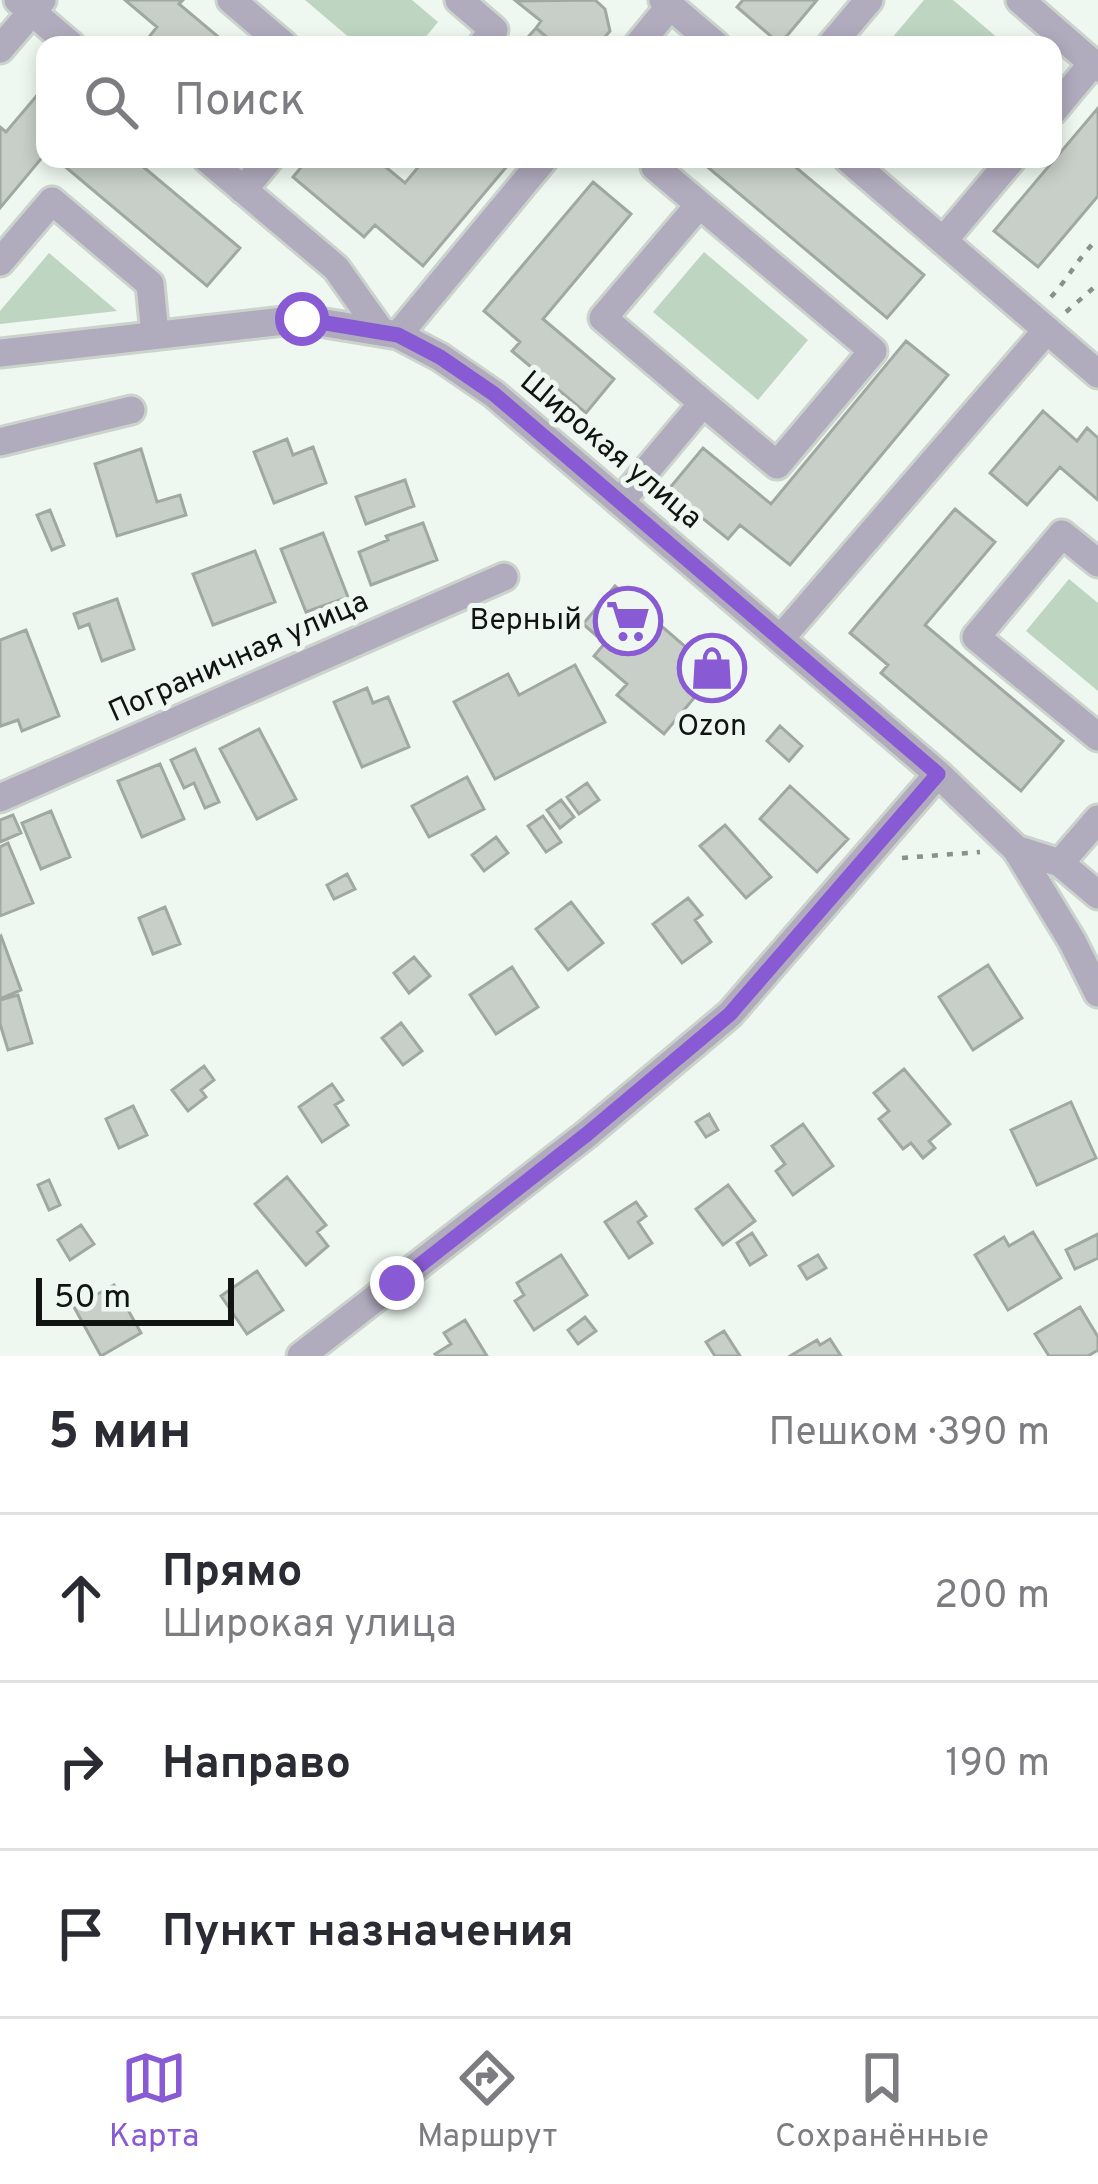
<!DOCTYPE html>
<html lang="ru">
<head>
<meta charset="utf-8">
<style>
	body { margin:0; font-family:Overpass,sans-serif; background:#f2f2f3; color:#2b2b33 }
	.scale { position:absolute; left:36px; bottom:30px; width:198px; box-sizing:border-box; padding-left:12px; border:6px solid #111412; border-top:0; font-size:33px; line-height:42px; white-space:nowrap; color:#111412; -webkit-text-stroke:9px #eef7f0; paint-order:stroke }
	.stop { position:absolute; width:36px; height:36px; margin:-27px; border:9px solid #885ad3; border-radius:50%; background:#fff }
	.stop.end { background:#885ad3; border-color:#fff; box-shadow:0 3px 12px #0008 }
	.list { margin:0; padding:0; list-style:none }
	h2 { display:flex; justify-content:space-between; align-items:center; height:156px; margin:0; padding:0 48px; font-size:51px }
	h2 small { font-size:39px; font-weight:400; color:#7c7c81 }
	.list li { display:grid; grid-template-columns:78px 1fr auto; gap:36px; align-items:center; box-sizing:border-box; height:168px; padding:0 48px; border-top:3px solid #e1e1e2 }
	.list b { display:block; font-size:45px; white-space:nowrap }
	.list p { margin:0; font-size:39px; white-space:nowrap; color:#7c7c81 }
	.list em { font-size:39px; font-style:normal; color:#7c7c81 }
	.icon { flex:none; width:66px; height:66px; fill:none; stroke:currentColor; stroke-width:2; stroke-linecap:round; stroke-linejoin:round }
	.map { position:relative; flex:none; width:1098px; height:1356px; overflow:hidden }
	.search { position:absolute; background:#fff; box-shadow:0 6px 18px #0003; left:36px; right:36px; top:36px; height:132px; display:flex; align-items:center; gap:30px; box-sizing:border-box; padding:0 42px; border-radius:24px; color:#7c7c81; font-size:45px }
	.sheet { height:660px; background:#fff }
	nav { display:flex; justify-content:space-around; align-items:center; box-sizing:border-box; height:168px; border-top:3px solid #e1e1e2; background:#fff; font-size:33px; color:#7c7c81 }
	nav a { display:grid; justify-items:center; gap:6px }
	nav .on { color:#885ad3 }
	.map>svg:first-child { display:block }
	.green { fill:#bdd5c1 }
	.building { fill:#c7cfc8; stroke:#a0a8a1; stroke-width:3 }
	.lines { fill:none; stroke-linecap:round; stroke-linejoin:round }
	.minor-casing { stroke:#cbd3cc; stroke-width:33 }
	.path { stroke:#8a908b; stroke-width:4.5; stroke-dasharray:6 9; stroke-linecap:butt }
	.minor { stroke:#b0abbd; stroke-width:27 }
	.route { stroke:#885ad3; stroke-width:15 }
	.labels { text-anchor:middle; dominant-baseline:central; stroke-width:10; stroke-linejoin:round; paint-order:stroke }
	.street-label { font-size:30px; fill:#111412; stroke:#eef7f0 }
	.poi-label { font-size:30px; fill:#111412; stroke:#eef7f0; text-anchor:end }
</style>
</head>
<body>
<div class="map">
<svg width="1098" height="1356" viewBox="0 0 1098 1356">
	<rect width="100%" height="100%" fill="#eef7f0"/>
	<path class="green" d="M305 0H412L438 22 419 45H358Z
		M924 0H953L1006 45H886Z
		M704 252 808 340 758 400 653 312Z
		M49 253 117 311 0 324V311Z
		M1069 579 1098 603V691L1026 631Z"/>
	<path class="building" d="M125 0H183L179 4 228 45H159L149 37 157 27Z
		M595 0 605 9 610 31 598 45H556L536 28 541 21 516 1Z
		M743 0H817L780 44 737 7Z
		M536 28 556 45H521Z
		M45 86V154L0 208V127L6 132Z
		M1098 108V196L1038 267 994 231Z
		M56 159H134L240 248 207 286Z
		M308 159H376L405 183 425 159H513L423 266 375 225 364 237 293 177Z
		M698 159H786L924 275 887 318Z
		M593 182 631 214 543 319 614 379 586 413 512 351 520 342 484 311Z
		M906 341 948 375 790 565 740 525 728 539 668 490 703 448 771 504Z
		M1043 411 1077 441 1087 428 1098 438V500L1060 467 1027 505 990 473Z
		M287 439 293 455 313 447 326 483 274 503 254 452Z
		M141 449 157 502 180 495 186 515 117 536 95 464Z
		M405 480 414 506 366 524 356 497Z
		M955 509 995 542 925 625 1063 741 1021 791 881 673 888 665 850 633Z
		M50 510 64 545 52 550 37 515Z
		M423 523 437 560 371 585 359 552 388 540 386 536Z
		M323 533 348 597 306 612 281 549Z
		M255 551 275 602 213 625 193 574Z
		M615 586 702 661 707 667 708 677 704 686 664 734 617 695 627 684 594 656 605 643 583 624Z
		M117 599 134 649 102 661 89 624 79 628 74 614Z
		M26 630 59 716 22 731 18 720 1 726 0 723V640Z
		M575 665 605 722 495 779 454 702 508 674 519 695Z
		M367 688 373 703 388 697 409 747 362 767 334 702Z
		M780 726 802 746 789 761 767 741Z
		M259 729 296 799 257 819 220 749Z
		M195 749 219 802 205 808 194 783 184 788 171 760Z
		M160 764 184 819 142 837 118 781Z
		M467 777 484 809 429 837 412 806Z
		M587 783 599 800 579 814 567 797Z
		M790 786 848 839 817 872 760 819Z
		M561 800 574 817 560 828 547 810Z
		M51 811 70 857 41 869 22 823Z
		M13 815 21 833 0 842V820Z
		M543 816 561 842 546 852 528 826Z
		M725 825 771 877 746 898 700 846Z
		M496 837 508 853 484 871 472 855Z
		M8 843 33 903 0 916V847Z
		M347 874 355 889 334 899 327 885Z
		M688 898 702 915 695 920 711 942 682 963 653 924Z
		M571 902 603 943 568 970 536 929Z
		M165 907 180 944 153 954 139 918Z
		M1 936 21 990 0 999V937Z
		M414 957 430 976 409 993 394 973Z
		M988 965 1022 1018 973 1050 939 997Z
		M512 967 538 1007 496 1034 470 995Z
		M18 995 32 1043 8 1050 0 1024V1000Z
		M401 1023 422 1051 403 1065 382 1038Z
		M204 1066 214 1080 201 1090 206 1097 188 1111 172 1090Z
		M904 1069 950 1124 929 1141 935 1148 923 1158 911 1143 903 1149 879 1119 889 1111 874 1093Z
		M332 1084 343 1100 335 1105 348 1125 322 1142 299 1107Z
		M1071 1102 1096 1158 1037 1185 1011 1130Z
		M133 1106 147 1135 119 1148 106 1119Z
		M709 1114 718 1130 706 1137 696 1122Z
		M803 1124 833 1166 793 1195 776 1171 785 1164 772 1146Z
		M287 1177 326 1225 317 1232 328 1246 306 1265 255 1204Z
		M49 1180 60 1205 49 1210 38 1185Z
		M728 1185 755 1221 723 1245 696 1209Z
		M636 1202 646 1216 638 1222 652 1243 629 1258 605 1222Z
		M81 1225 94 1244 70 1260 58 1240Z
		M1033 1232 1061 1278 1008 1310 975 1255 1004 1237 1009 1246Z
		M752 1233 766 1255 750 1265 737 1243Z
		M1098 1234V1258L1075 1269 1066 1250Z
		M561 1255 587 1295 534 1330 515 1301 524 1295 517 1283Z
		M818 1255 826 1268 807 1279 799 1266Z
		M257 1271 283 1310 247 1334 221 1296Z
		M114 1285 141 1333 101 1356 74 1307Z
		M1080 1307 1098 1337V1350L1088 1356H1049L1035 1334Z
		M585 1317 596 1331 578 1344 568 1330Z
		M465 1320 487 1356H437L435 1354 451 1344 444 1333Z
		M724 1331 740 1356H715L706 1342Z
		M830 1339 841 1356H790L817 1340 820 1345Z"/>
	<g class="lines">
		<g class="minor-casing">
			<path id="minor" d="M18 0 71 45
				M231 0 284 45
				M459 0 494 30 482 45
				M663 0 716 45
				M1020 0 1098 68
				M638 45 670 6
				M831 45 869 0
				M0 49 42 0
				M1053 111 1093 63
				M207 159 336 268 380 330
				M848 159 1098 374
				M243 190 269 159
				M699 205 603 318 703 403
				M943 241 1012 159
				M0 262 52 201 150 284 155 335
				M398 335 544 159
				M0 353 301 319 398 335 440 357 494 394 938 774 1016 849 1072 941 1098 993
				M0 442 131 410
				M620 502 703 403 777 465 873 351 655 167 662 159
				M1098 563 1062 534 976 637 1098 737
				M780 639 1047 330
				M0 798 504 577
				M1016 849 1060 863 1098 895
				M1060 863 1098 819
				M301 1356 587 1134 730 1014 938 774"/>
		</g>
		<path class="path" d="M1051 297C1068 279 1079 256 1098 239
			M1066 312 1098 284
			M902 858 980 852"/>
		<use href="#minor" class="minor"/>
	</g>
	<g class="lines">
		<path class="route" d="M302 319 398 335 440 357 494 394 938 774 730 1014 587 1134 397 1283"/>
	</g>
	<defs>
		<g id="supermarket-ring" transform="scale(3.45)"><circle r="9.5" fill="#eef7f0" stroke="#885ad3" stroke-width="1.5"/><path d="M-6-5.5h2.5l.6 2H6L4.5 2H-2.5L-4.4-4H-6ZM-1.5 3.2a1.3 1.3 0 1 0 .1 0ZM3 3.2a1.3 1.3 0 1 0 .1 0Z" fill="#885ad3"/></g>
		<g id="shop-ring" transform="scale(3.45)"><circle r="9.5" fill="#eef7f0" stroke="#885ad3" stroke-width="1.5"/><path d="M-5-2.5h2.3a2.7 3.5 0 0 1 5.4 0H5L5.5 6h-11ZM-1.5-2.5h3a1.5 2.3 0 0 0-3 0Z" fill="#885ad3"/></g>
	</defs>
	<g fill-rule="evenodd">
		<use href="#supermarket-ring" x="628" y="621"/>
		<use href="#shop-ring" x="712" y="668"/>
	</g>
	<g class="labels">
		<g class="street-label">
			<text transform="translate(610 451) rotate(40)">Широкая улица</text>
			<text transform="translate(239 658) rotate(-24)">Пограничная улица</text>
		</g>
		<g class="poi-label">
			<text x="582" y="621">Верный</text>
			<text x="712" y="727" text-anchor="middle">Ozon</text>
		</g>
	</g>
</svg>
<div class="scale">50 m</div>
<div class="stop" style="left:302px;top:319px"></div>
<div class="stop end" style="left:397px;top:1283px"></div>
<div class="search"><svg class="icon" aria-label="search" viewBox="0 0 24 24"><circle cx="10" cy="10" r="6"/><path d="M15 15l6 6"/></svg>Поиск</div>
</div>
<section class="sheet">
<h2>5 мин<small>Пешком · 390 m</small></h2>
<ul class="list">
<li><svg class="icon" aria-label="ahead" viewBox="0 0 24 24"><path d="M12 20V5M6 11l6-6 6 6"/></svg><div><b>Прямо</b><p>Широкая улица</p></div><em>200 m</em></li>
<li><svg class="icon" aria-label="right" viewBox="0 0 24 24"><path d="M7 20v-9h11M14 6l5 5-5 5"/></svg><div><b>Направо</b></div><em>190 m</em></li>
<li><svg class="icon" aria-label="arrive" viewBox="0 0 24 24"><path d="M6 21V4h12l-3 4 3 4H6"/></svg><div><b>Пункт назначения</b></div></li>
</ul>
</section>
<nav>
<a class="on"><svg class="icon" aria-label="map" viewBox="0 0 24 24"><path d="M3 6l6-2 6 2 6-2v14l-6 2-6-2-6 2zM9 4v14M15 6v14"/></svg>Карта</a>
<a><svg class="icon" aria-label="directions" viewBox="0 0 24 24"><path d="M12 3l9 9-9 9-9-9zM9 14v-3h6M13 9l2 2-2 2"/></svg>Маршрут</a>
<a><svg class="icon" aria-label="saved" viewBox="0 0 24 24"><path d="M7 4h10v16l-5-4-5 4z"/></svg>Сохранённые</a>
</nav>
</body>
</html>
